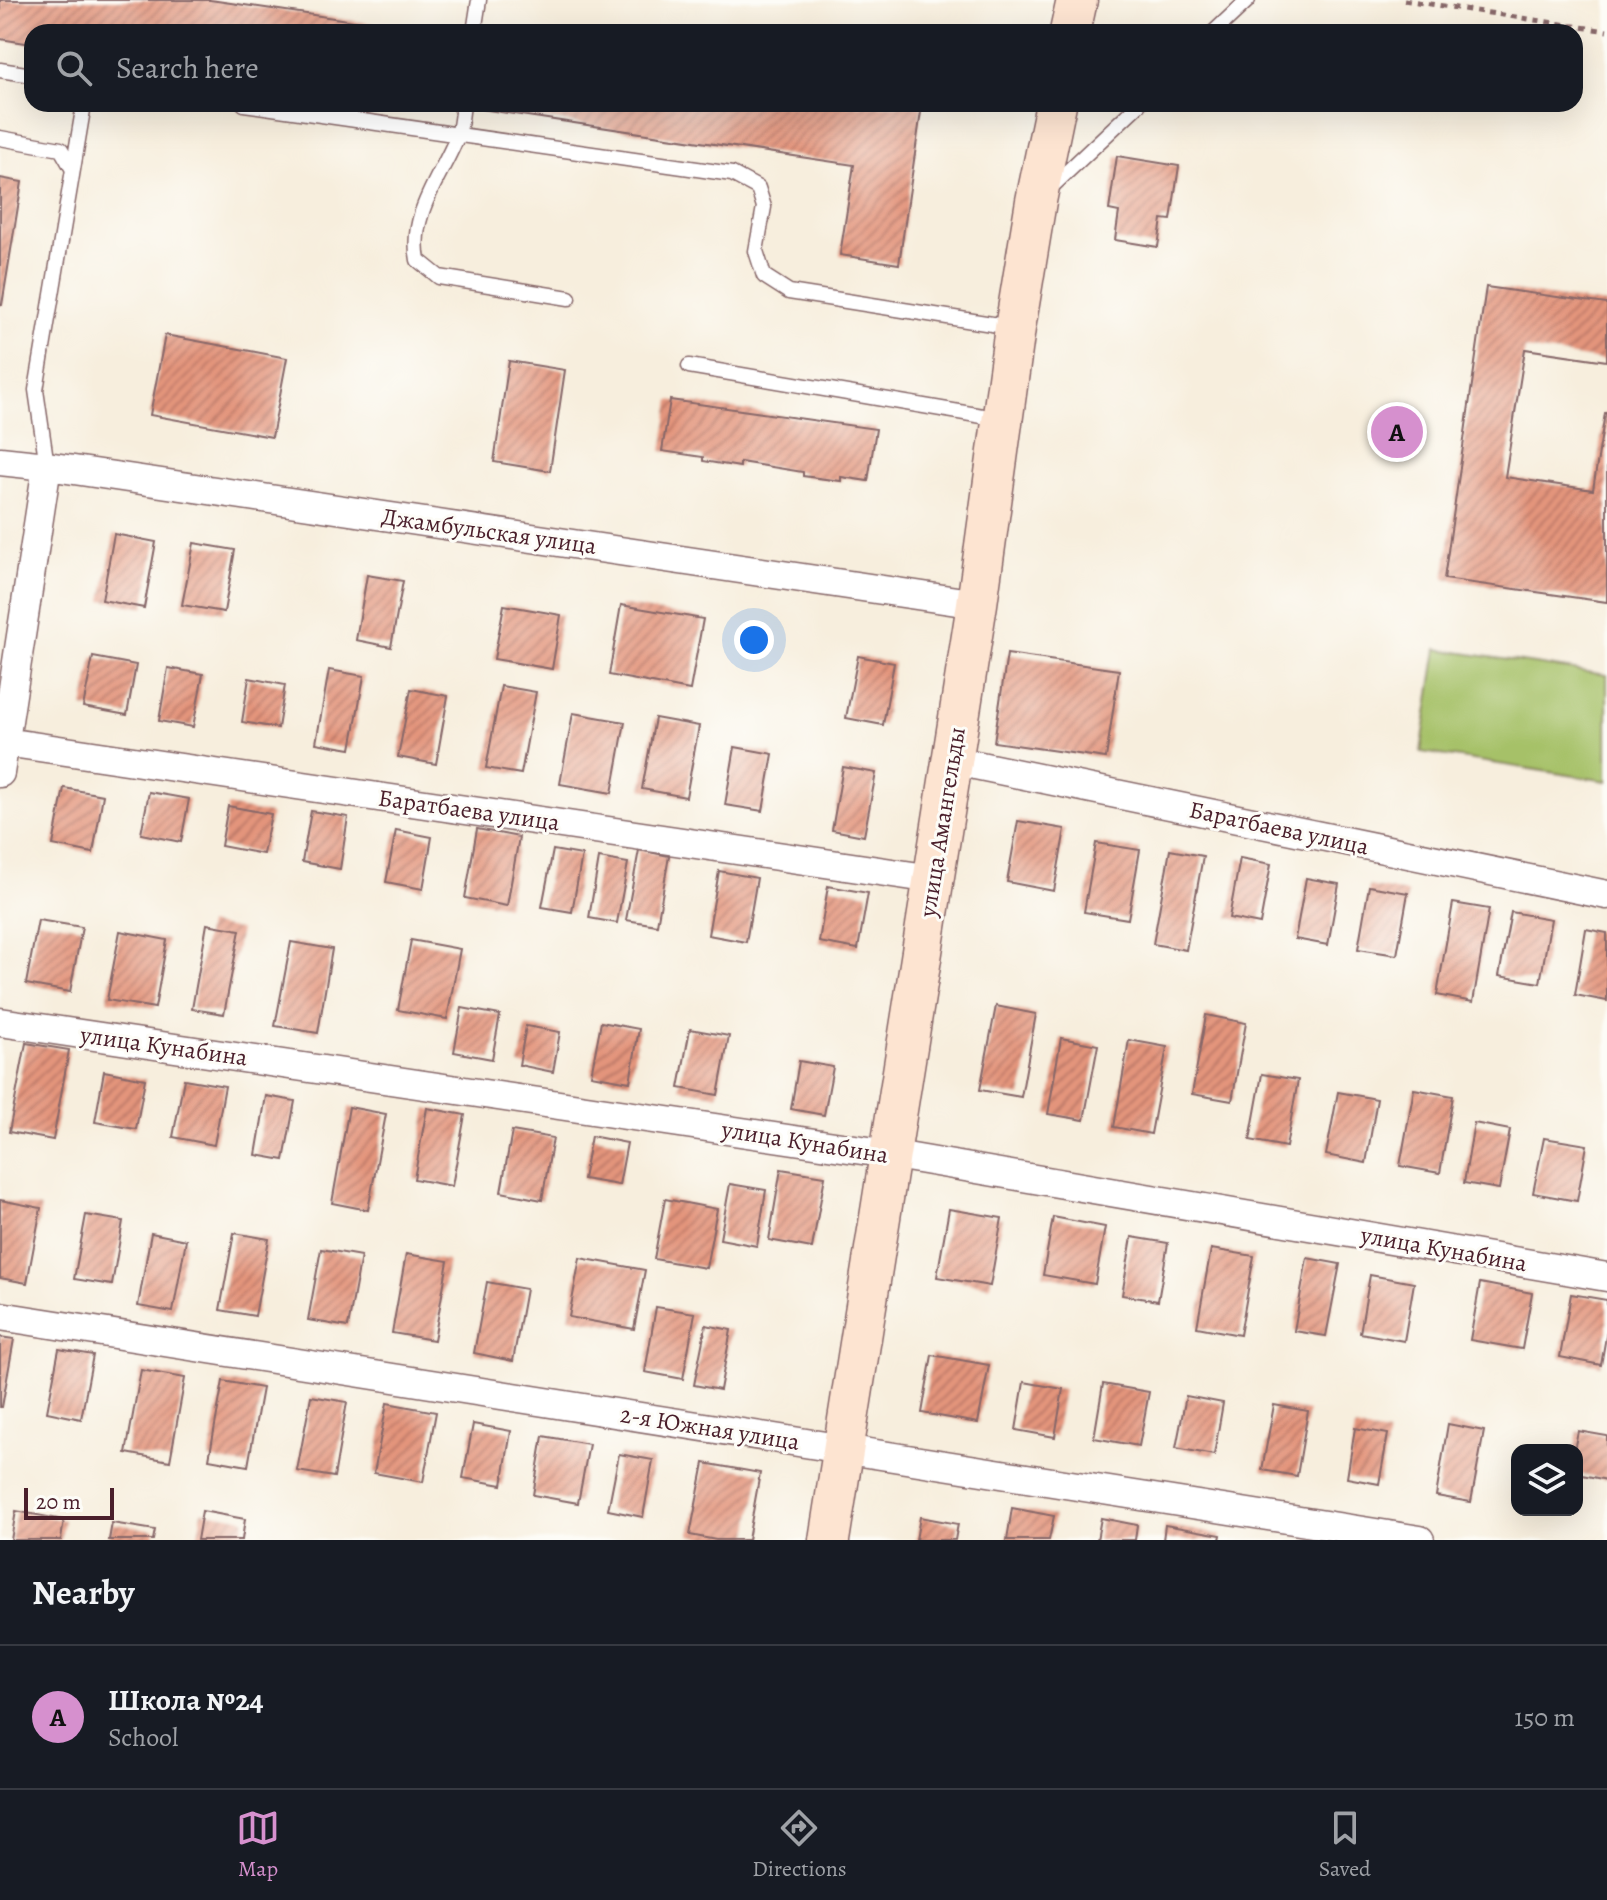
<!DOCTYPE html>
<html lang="en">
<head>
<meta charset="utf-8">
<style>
	body { margin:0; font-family:Alegreya,serif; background:#20242c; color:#f1f3f6 }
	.controls { position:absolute; right:24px; bottom:24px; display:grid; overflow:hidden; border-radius:16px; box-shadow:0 8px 32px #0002 }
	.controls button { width:72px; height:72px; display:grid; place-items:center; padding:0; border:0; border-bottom:2px solid #363941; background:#171b24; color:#f1f3f6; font:40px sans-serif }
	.scale { position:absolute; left:24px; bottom:20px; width:90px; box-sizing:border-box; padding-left:8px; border:4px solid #4a1f2b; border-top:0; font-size:22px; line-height:28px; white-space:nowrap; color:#4a1f2b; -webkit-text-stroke:6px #fdfcf7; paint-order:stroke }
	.you { position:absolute; left:754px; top:640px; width:28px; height:28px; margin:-20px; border:6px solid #fff; border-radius:50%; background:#1a73e8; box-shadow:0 0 0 12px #1a73e833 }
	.badge { display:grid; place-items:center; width:52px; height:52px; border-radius:50%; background:#d690ce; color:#111; font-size:26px; font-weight:700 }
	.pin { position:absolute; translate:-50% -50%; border:4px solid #fff; box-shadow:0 2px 8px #0006 }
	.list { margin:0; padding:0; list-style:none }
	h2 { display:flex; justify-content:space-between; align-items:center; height:104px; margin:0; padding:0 32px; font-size:34px }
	h2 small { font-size:26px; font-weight:400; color:#9ea1a6 }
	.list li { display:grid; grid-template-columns:52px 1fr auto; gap:24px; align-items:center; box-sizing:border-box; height:144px; padding:0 32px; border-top:2px solid #363941 }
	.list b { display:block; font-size:30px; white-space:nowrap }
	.list p { margin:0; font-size:26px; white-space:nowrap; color:#9ea1a6 }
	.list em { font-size:26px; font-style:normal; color:#9ea1a6 }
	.icon { flex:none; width:44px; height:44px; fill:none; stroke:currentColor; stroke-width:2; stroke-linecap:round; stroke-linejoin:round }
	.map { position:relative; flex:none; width:1607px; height:1540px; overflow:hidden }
	.search { position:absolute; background:#171b24; box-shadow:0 8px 32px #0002; left:24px; right:24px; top:24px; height:88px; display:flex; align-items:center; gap:20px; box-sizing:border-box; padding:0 28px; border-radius:24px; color:#9ea1a6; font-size:30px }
	.sheet { height:248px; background:#171b24 }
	nav { display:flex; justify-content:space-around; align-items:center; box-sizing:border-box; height:112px; border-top:2px solid #363941; background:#171b24; font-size:22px; color:#9ea1a6 }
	nav a { display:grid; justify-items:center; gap:4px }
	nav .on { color:#d690ce }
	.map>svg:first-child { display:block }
	.green { fill:#a6c168; stroke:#78704a; stroke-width:2 }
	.building { fill:url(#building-hatch) }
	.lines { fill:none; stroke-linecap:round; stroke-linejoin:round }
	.lane-casing { stroke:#876769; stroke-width:17 }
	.street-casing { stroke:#876769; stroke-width:31 }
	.secondary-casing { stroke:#876769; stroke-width:43 }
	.path { stroke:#876769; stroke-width:5; stroke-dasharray:6 6; stroke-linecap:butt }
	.lane { stroke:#fff; stroke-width:14 }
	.street { stroke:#fff; stroke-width:28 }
	.secondary { stroke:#fde4d1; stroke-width:40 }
	.labels { text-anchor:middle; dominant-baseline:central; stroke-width:6; stroke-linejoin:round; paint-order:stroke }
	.street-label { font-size:24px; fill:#4a1f2b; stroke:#fdfcf7 }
</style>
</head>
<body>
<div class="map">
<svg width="1607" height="1540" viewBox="0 0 1607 1540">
	<defs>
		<pattern id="building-hatch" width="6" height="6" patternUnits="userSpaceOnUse" patternTransform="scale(2)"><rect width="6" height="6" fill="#e3947c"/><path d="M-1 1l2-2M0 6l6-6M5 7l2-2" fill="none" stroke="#ba7866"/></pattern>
	</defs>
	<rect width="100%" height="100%" fill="#fdfcf7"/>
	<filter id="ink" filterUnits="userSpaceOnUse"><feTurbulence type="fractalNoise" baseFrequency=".0125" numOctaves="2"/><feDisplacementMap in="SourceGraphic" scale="16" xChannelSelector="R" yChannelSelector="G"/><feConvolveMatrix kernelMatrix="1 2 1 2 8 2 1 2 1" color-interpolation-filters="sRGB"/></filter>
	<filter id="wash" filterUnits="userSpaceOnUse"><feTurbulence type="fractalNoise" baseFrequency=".006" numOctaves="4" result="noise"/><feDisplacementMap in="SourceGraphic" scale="32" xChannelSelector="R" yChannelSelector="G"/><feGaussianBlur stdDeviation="1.8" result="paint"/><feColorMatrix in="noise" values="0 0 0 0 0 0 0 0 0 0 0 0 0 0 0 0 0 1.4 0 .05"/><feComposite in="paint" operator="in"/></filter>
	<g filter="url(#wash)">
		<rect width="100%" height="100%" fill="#f7eedd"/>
		<path class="green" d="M1437 649 1607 675V781L1421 752Z"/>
		<g id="blocks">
			<path class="building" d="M0 0H210L416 30V32H32V44L0 39Z
				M460 104 922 105 899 264 840 255 854 165 460 106Z
				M1117 156 1179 166 1171 220 1162 219 1158 247 1115 240 1119 212 1109 210Z
				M0 178 22 182 2 305H0Z
				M1486 287 1607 304V361L1525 349 1505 477 1593 490 1605 413H1607V602L1444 579Z
				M165 335 287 358 272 437 150 415Z
				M509 361 565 370 550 471 494 462Z
				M670 400 876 429 868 481 841 477V481L803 476V472L740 462V467L703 461V457L662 451Z
				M114 534 156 542 144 608 102 600Z
				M194 543 235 550 224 612 182 605Z
				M367 575 403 581 391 647 356 640Z
				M504 605 561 615 552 669 494 659Z
				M621 605 703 619 690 690 609 675Z
				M1007 654 1119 670 1106 758 994 742Z
				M858 656 894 663 883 725 846 718Z
				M93 657 136 665 127 715 83 707Z
				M168 668 203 674 193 727 159 721Z
				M329 670 364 676 351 749 316 743Z
				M249 678 285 685 278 728 242 722Z
				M501 686 536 692 521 774 486 768Z
				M411 689 448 696 436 764 398 757Z
				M573 713 625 722 612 793 560 784Z
				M655 718 699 726 686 797 642 789Z
				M735 747 773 754 763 811 725 805Z
				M843 767 876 773 864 836 832 830Z
				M64 788 103 795 93 853 53 845Z
				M149 792 189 799 181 842 141 834Z
				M228 806 271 814 263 854 221 846Z
				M311 811 348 817 340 869 302 862Z
				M1018 821 1065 829 1054 891 1007 882Z
				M477 829 519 837 507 906 465 898Z
				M396 830 432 837 423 889 386 882Z
				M1096 843 1140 850 1128 919 1084 912Z
				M553 850 582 855 572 912 542 907Z
				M639 850 669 856 657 925 626 920Z
				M1170 850 1203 856 1186 950 1153 944Z
				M599 858 628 863 617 923 589 918Z
				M1240 858 1271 864 1260 924 1229 918Z
				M719 871 757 878 746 942 708 935Z
				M1306 878 1339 884 1328 945 1295 939Z
				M828 886 868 893 858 949 819 942Z
				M1369 886 1408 893 1397 955 1358 949Z
				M1453 903 1489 909 1473 1002 1437 995Z
				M1511 912 1551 919 1540 983 1499 976Z
				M38 920 82 927 70 992 26 984Z
				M207 924 240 930 224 1014 192 1009Z
				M1586 929 1607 933V1001L1575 995Z
				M120 931 167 940 155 1008 107 1000Z
				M411 940 460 949 447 1019 398 1010Z
				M291 942 332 949 318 1033 275 1026Z
				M996 1006 1036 1014 1021 1097 980 1090Z
				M462 1008 500 1015 492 1059 454 1052Z
				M1206 1015 1246 1023 1232 1101 1192 1094Z
				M601 1022 639 1029 630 1082 591 1075Z
				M526 1026 560 1032 553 1072 519 1065Z
				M690 1029 729 1036 718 1095 679 1088Z
				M1061 1038 1098 1045 1084 1120 1048 1114Z
				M1129 1040 1167 1047 1151 1134 1114 1127Z
				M26 1043 69 1050 53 1140 9 1132Z
				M799 1061 833 1067 824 1115 791 1109Z
				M104 1071 145 1079 136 1129 95 1122Z
				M1262 1074 1298 1080 1286 1147 1250 1140Z
				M184 1079 225 1086 214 1145 173 1137Z
				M1414 1089 1453 1096 1440 1173 1400 1166Z
				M1338 1092 1377 1099 1366 1163 1326 1155Z
				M266 1096 295 1101 284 1160 256 1155Z
				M349 1107 386 1114 368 1210 332 1203Z
				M427 1108 465 1115 452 1186 414 1179Z
				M1474 1123 1510 1130 1499 1189 1464 1183Z
				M512 1131 553 1138 542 1200 501 1192Z
				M591 1136 627 1143 619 1185 583 1179Z
				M1544 1138 1587 1145 1577 1201 1533 1193Z
				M781 1169 825 1176 812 1248 769 1240Z
				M730 1184 766 1190 757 1246 720 1239Z
				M665 1199 717 1209 706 1268 654 1259Z
				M0 1200 41 1208 27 1283 0 1278Z
				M949 1209 1002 1218 990 1286 937 1277Z
				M86 1215 123 1221 112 1285 74 1279Z
				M1053 1217 1105 1227 1095 1284 1043 1275Z
				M151 1233 186 1240 173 1312 138 1306Z
				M234 1233 269 1239 255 1316 220 1310Z
				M1132 1237 1168 1243 1158 1301 1122 1295Z
				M321 1249 361 1256 348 1327 308 1320Z
				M1211 1249 1254 1256 1240 1335 1197 1327Z
				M406 1254 448 1261 434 1340 392 1333Z
				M580 1258 645 1270 634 1329 569 1317Z
				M1307 1258 1340 1264 1326 1336 1294 1331Z
				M1370 1275 1414 1283 1404 1341 1360 1333Z
				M487 1282 526 1289 513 1361 474 1353Z
				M1480 1283 1532 1293 1522 1349 1470 1340Z
				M1571 1294 1607 1300V1331L1601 1365 1560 1357Z
				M656 1307 695 1313 683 1379 645 1372Z
				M706 1325 731 1330 720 1390 694 1385Z
				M0 1337 14 1339 2 1407H0Z
				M59 1349 93 1355 81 1419 47 1412Z
				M932 1355 989 1365 978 1423 922 1413Z
				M141 1370 185 1378 170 1461 126 1453Z
				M223 1381 262 1388 248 1466 209 1459Z
				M1024 1382 1063 1389 1055 1437 1016 1430Z
				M1103 1384 1149 1392 1139 1446 1094 1438Z
				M311 1396 347 1402 334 1477 297 1471Z
				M1186 1396 1223 1403 1214 1455 1176 1448Z
				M387 1403 436 1412 423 1482 374 1473Z
				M1274 1405 1308 1411 1297 1476 1262 1470Z
				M473 1424 511 1431 502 1485 463 1478Z
				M1448 1424 1484 1431 1471 1502 1436 1496Z
				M1355 1428 1388 1434 1379 1484 1347 1478Z
				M1578 1431 1607 1436V1480L1577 1474V1450H1574Z
				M543 1436 589 1444 578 1503 533 1495Z
				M619 1454 653 1460 643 1517 608 1510Z
				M704 1463 760 1473 748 1540H716L690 1535Z
				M1012 1508 1054 1516 1049 1540H1007Z
				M16 1511 64 1520 61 1540H11Z
				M202 1511 245 1519 242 1540H197Z
				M920 1517 958 1524 955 1540H916Z
				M1101 1518 1137 1525 1135 1540H1097Z
				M112 1523 155 1530 153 1540H109Z
				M1165 1525 1221 1535 1220 1540H1163Z"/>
		</g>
	</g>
	<g filter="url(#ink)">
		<use href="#blocks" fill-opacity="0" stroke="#876769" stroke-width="2"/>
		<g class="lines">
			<g class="lane-casing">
				<path id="lane" d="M474 32 479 0
					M1214 32 1248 0
					M0 70 32 75
					M244 104 732 174 758 188 764 207 756 251 764 276 789 292 1011 327
					M463 106C461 116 461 128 457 137 441 177 409 214 418 260L439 277 569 298
					M0 138 61 149 72 168
					M1048 190 1139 104
					M689 366 1000 419
					M47 466 36 390 84 104"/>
			</g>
			<g class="street-casing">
				<path id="street" d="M0 461 47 466 977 604
					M5 742 933 879
					M951 760 1607 895
					M0 773 47 466
					M0 1022 889 1154 1607 1277
					M0 1316 1420 1540"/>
			</g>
			<g class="secondary-casing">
				<path id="secondary" d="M1070 32 1077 0
					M829 1540 977 604 1015 328 1036 201 1056 104"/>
			</g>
			<path class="path" d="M1404 0 1607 31"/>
			<use href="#lane" class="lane"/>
			<use href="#street" class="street"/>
			<use href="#secondary" class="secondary"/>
		</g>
	</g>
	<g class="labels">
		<g class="street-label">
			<text transform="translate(489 531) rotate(8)">Джамбульская улица</text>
			<text transform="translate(469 810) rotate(8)">Баратбаева улица</text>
			<text transform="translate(942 822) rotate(-81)">улица Амангельды</text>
			<text transform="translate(1279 828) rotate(12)">Баратбаева улица</text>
			<text transform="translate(164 1046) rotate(8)">улица Кунабина</text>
			<text transform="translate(805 1142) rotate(9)">улица Кунабина</text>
			<text transform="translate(1444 1249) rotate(10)">улица Кунабина</text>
			<text transform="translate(710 1428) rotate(9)">2-я Южная улица</text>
		</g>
	</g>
</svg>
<div class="controls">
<button><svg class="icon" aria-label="layers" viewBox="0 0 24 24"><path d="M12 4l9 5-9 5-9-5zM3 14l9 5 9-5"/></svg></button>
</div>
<div class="scale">20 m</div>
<div class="you"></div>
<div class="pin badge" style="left:1397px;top:432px">A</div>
<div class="search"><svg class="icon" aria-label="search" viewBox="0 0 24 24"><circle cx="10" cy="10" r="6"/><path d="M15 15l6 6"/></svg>Search here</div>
</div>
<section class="sheet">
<h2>Nearby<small></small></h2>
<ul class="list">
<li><span class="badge">A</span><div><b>Школа №24</b><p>School</p></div><em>150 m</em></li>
</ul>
</section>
<nav>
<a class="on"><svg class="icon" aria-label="map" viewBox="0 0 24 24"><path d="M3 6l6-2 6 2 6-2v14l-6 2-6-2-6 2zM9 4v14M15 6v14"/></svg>Map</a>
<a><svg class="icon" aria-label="directions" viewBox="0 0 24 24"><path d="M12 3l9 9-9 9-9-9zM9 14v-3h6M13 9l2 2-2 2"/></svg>Directions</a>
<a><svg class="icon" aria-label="saved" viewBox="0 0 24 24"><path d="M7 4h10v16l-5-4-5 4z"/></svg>Saved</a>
</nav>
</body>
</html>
